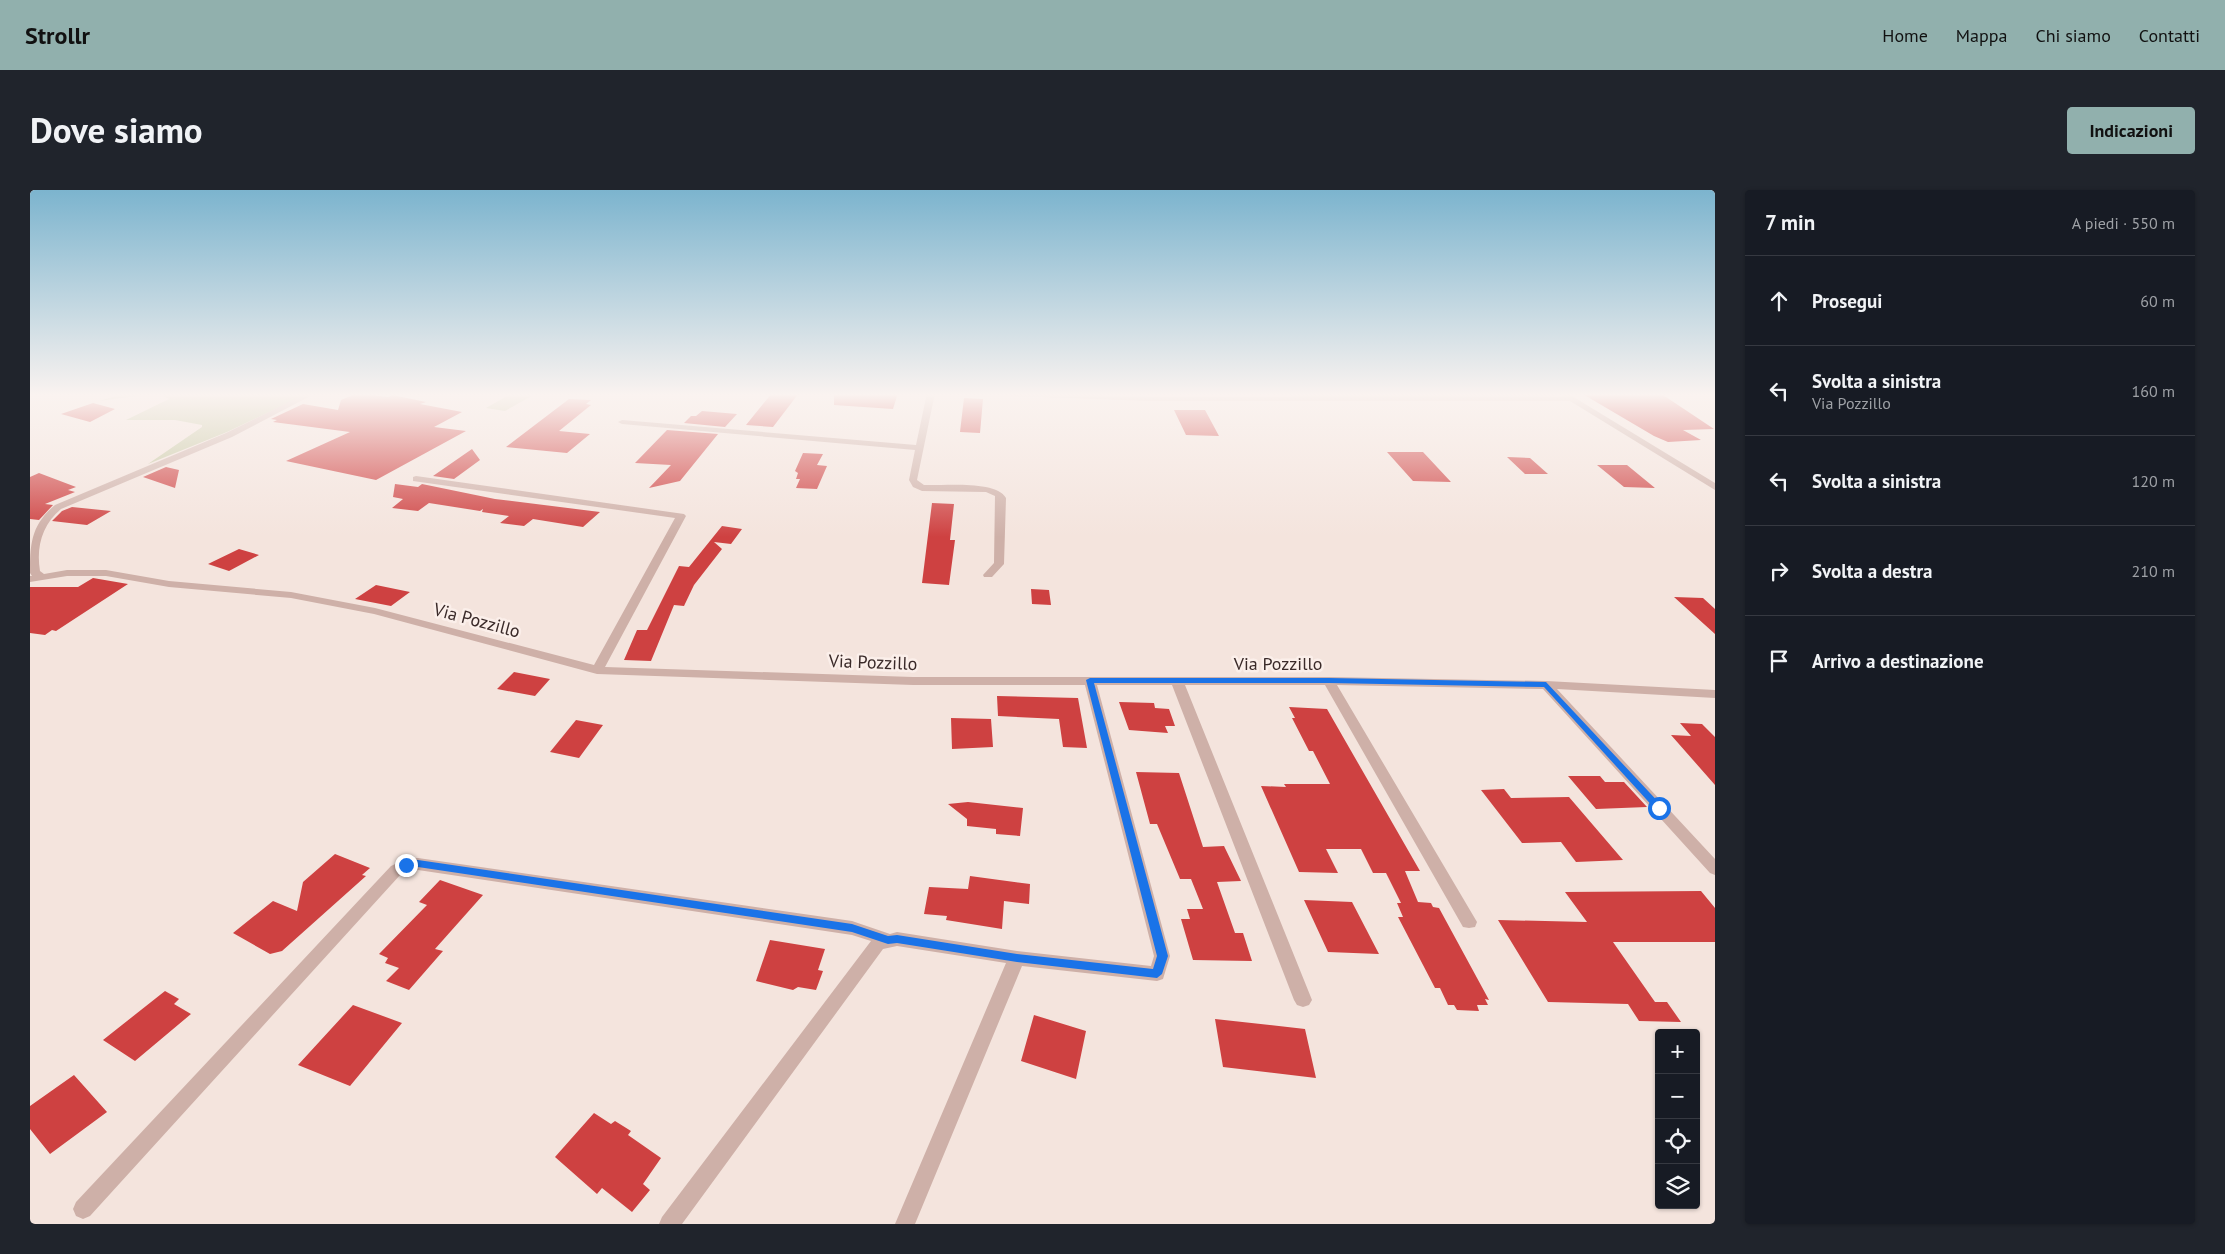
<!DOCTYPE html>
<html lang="it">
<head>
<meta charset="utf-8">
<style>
	body { margin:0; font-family:"PT Sans",sans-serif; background:#20242c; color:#f1f3f6 }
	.controls { position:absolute; right:15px; bottom:15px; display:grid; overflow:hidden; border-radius:5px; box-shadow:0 1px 4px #0004 }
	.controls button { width:45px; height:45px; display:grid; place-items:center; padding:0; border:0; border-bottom:1px solid #363941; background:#171b24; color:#f1f3f6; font:25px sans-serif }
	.stop { position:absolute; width:15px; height:15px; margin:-11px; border:4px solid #1a73e8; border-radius:50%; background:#fff }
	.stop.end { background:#1a73e8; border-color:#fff; box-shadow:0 1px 5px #0008 }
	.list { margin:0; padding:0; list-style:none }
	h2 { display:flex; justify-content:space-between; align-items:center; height:65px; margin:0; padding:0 20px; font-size:21px }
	h2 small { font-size:16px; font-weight:400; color:#9ea1a6 }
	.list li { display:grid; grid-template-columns:32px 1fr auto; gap:15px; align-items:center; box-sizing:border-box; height:90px; padding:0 20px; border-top:1px solid #363941 }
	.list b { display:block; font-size:19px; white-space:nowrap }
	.list p { margin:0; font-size:16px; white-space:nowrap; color:#9ea1a6 }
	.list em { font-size:16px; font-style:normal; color:#9ea1a6 }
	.icon { flex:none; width:28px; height:28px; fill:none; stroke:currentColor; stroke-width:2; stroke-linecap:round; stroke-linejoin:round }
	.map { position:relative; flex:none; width:1685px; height:1034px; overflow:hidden; border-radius:5px }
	header { display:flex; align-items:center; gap:30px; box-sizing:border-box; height:70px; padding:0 25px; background:#91b0ad; color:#111 }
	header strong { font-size:24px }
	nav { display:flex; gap:28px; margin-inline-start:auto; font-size:18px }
	.intro { display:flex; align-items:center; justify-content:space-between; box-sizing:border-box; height:120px; padding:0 30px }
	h1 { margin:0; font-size:35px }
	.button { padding:12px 22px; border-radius:5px; background:#91b0ad; color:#111; font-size:18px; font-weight:700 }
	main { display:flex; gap:30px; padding:0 30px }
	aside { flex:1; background:#171b24; border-radius:5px; box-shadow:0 1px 4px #0004 }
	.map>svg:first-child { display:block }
	.green { fill:#c1c59c }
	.building { fill:#ce4141 }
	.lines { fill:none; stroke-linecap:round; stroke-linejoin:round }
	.street { fill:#ceb0a8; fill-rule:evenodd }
	.route { fill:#1a73e8 }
	.labels { text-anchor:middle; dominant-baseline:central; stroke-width:5; stroke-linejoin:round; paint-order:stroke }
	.street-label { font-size:18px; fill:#3a2a29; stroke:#fbefea }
</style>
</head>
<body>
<header>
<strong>Strollr</strong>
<nav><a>Home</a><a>Mappa</a><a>Chi siamo</a><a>Contatti</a></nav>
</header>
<div class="intro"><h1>Dove siamo</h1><a class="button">Indicazioni</a></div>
<main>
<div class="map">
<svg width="1685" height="1034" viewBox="0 0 1685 1034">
	<rect width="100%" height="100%" fill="#f4e4dd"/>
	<path class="green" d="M96 203H279L197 242 118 274 172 237V235L145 230H96L139 209 128 203 69 211Z
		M482 203H507L475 221 456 218Z
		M1259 203H1523L1527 206 1263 208Z"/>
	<path class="building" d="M328 203 358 207 362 205 396 212 390 214 432 222 404 237 436 241 346 290 256 271 320 242 243 232 247 230 241 229 273 214 308 220 311 210Z
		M742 203H769L743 237 716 235Z
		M804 203H868L863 219 804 215Z
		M1551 203H1630L1684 239 1653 240 1671 250 1638 252 1624 246Z
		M934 208 953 209 950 243 930 242Z
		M539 209 561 210 556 214 561 215 529 241 560 244 537 263 476 257Z
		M63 213 85 219 60 232 31 224Z
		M1144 220H1175L1189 246 1156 245Z
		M672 221 707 224 695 237 654 233 661 226H666Z
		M637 240 688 244 650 291 619 298 641 275 605 273Z
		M442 259 450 270 424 289 403 286Z
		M1357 262H1393L1421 292 1383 291Z
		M773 263 793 264 787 275 797 276 787 299 766 298 770 289H766L768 283 765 281Z
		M1477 267 1500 268 1518 284H1495Z
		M1567 275H1597L1625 298 1594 297Z
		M136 277 149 280 145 298 113 287Z
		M9 283 46 297 38 300 45 302 15 314 23 315 9 330 0 329V287Z
		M365 294 388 297 392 294 465 309 570 322 553 337 503 329 494 336 470 333 479 326 452 322 453 319 450 321 399 313 388 321 362 318 373 309 363 307Z
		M902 313 924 314 920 350H925L919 395 892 393Z
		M42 317 81 321 57 335 22 331 32 321Z
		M692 336 712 339 701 354 684 352 692 359 664 395 654 416 644 415 621 471 594 470 607 440H617L649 376 659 377Z
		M209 359 229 365 199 381 178 374Z
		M63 388 98 394 26 441 22 440 15 445 0 443V397H48Z
		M346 395 380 402 361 416 325 409Z
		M1001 399 1019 400 1021 415 1002 414Z
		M1644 407 1673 408 1685 419V444Z
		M484 482 520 489 505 506 467 499Z
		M967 506 1048 508 1057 558 1033 557 1029 529 968 526Z
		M1089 512 1124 513 1125 518 1139 519 1145 536H1135L1138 543 1099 540Z
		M1259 517 1297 519 1390 681H1375L1388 712 1401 713 1403 717 1409 718 1459 810 1455 809 1458 815H1447L1449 821 1427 820 1424 815H1418L1410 798H1405L1368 727H1373L1367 713H1371L1356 683H1343L1331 659H1296L1308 683 1269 682 1231 596 1256 597 1254 594H1300L1283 561H1279L1262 528H1265Z
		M921 528 961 529 963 557 922 559Z
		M546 530 573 535 549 568 520 562Z
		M1650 533 1672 534 1685 547V595L1641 545 1661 546Z
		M1106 582 1149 583 1173 657 1194 656 1211 691 1187 692 1205 743H1213L1222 771 1163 770 1151 729H1160L1157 719H1173L1161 689H1150L1127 634H1120Z
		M1538 586H1570L1575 592H1594L1617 617 1566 619Z
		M1474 599 1481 608 1539 607 1593 670 1546 672 1531 652 1492 653 1451 600Z
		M938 612 993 618 990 646 966 644V639L937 636V629L918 614Z
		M305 664 340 678 332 685 336 686 252 761 240 764 203 743 243 711 267 721 273 692Z
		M940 686 1000 694 999 714 974 711 972 739 916 730 917 726 894 724 899 697 938 699Z
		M410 690 453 705 405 759 413 761 379 800 356 791 369 778 355 773 358 768 349 764 397 715 389 712Z
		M1671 701 1685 718V752H1583L1625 812H1637L1651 832 1609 831 1598 814 1518 812 1468 730 1557 732 1535 702Z
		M1274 710 1322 712 1349 764 1298 762Z
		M740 750 795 759 788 780 793 781 786 800 768 797 763 800 726 791Z
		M135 801 149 809 144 814 161 824 105 871 73 850Z
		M323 815 372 833 320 896 268 875Z
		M1004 825 1056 841 1046 889 991 871Z
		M1185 829 1275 839 1286 888 1193 877Z
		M44 885 77 922 20 964 0 939V916Z
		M564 923 581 934 585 931 601 941 598 945 631 968 613 994 620 1000 602 1022 572 998 567 1004 525 967Z"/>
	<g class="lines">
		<path class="street" d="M277 203H286L202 247 31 319C12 335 6 357 10 381L14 384 37 380H76L139 391 261 402 345 418 564 475 645 328 383 291V287L386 286 654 324 656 326 575 477 883 487H1299L1516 491 1685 500V508L1527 499 1685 669V685L1680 683 1513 499 1307 495 1447 732 1445 737 1439 738 1433 737 1295 495H1155L1282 810 1279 815 1273 817 1267 815 1264 810 1142 495H1067L1140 766 1133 789 1127 791 992 776 885 1034H865L976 773 867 756 853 759 652 1034H629L632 1027 841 751 822 745 388 680 378 681 371 684 60 1026 53 1029 46 1026 43 1019 46 1012 361 676 376 669 388 668 822 731 860 744 867 742 987 761 1121 776 1124 766 1055 495H883L567 484 344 424 261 408 139 397 76 386H37L0 392V386H2L0 383C0 354 1 335 25 315L196 243Z
			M897 203H905L887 290 894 295C913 296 966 290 976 308L974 374 962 387H954L953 385 964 373 965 306 956 302 892 301 883 297 879 290 885 260 592 234 588 232 592 230 886 255Z
			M957 203H1011L1120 207H1533L1531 203H1537L1685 293V300L1540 211H1120L961 205Z"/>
	</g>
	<linearGradient id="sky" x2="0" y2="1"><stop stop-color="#7cb4ce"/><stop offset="0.59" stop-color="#faf3f0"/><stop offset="1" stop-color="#faf3f0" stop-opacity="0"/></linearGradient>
	<rect width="1685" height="347" fill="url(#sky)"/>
	<path class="route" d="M1060 488H1299L1516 492 1634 618 1629 621 1626 620 1514 497 1299 493H1064L1138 766 1132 784 1127 788 987 772 867 753 858 754 822 742 388 677 376 679 371 675 376 671 388 670 822 734 858 746 867 745 987 764 1123 779 1127 766 1056 490Z"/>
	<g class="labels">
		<g class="street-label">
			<text transform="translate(447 430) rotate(15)">Via Pozzillo</text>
			<text transform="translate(843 472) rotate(2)">Via Pozzillo</text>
			<text x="1248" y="473">Via Pozzillo</text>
		</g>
	</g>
</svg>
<div class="controls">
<button>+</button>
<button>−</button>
<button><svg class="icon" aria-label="locate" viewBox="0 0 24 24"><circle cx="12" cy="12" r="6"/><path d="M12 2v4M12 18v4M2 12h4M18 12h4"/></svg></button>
<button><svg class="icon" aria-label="layers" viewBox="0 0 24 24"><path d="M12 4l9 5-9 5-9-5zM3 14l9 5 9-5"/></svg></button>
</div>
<div class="stop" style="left:1629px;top:618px"></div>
<div class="stop end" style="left:376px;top:675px"></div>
</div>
<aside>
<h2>7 min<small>A piedi · 550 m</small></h2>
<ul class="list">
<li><svg class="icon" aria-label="ahead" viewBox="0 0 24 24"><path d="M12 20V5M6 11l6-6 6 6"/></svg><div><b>Prosegui</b></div><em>60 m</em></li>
<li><svg class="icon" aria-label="left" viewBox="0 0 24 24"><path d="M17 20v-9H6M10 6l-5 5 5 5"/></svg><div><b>Svolta a sinistra</b><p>Via Pozzillo</p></div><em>160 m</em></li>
<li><svg class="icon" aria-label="left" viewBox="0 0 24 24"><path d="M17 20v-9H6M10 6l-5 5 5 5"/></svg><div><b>Svolta a sinistra</b></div><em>120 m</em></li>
<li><svg class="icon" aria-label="right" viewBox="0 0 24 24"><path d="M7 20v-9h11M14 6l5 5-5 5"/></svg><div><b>Svolta a destra</b></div><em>210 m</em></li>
<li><svg class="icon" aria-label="arrive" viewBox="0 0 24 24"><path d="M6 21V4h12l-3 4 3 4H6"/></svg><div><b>Arrivo a destinazione</b></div></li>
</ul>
</aside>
</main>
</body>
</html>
